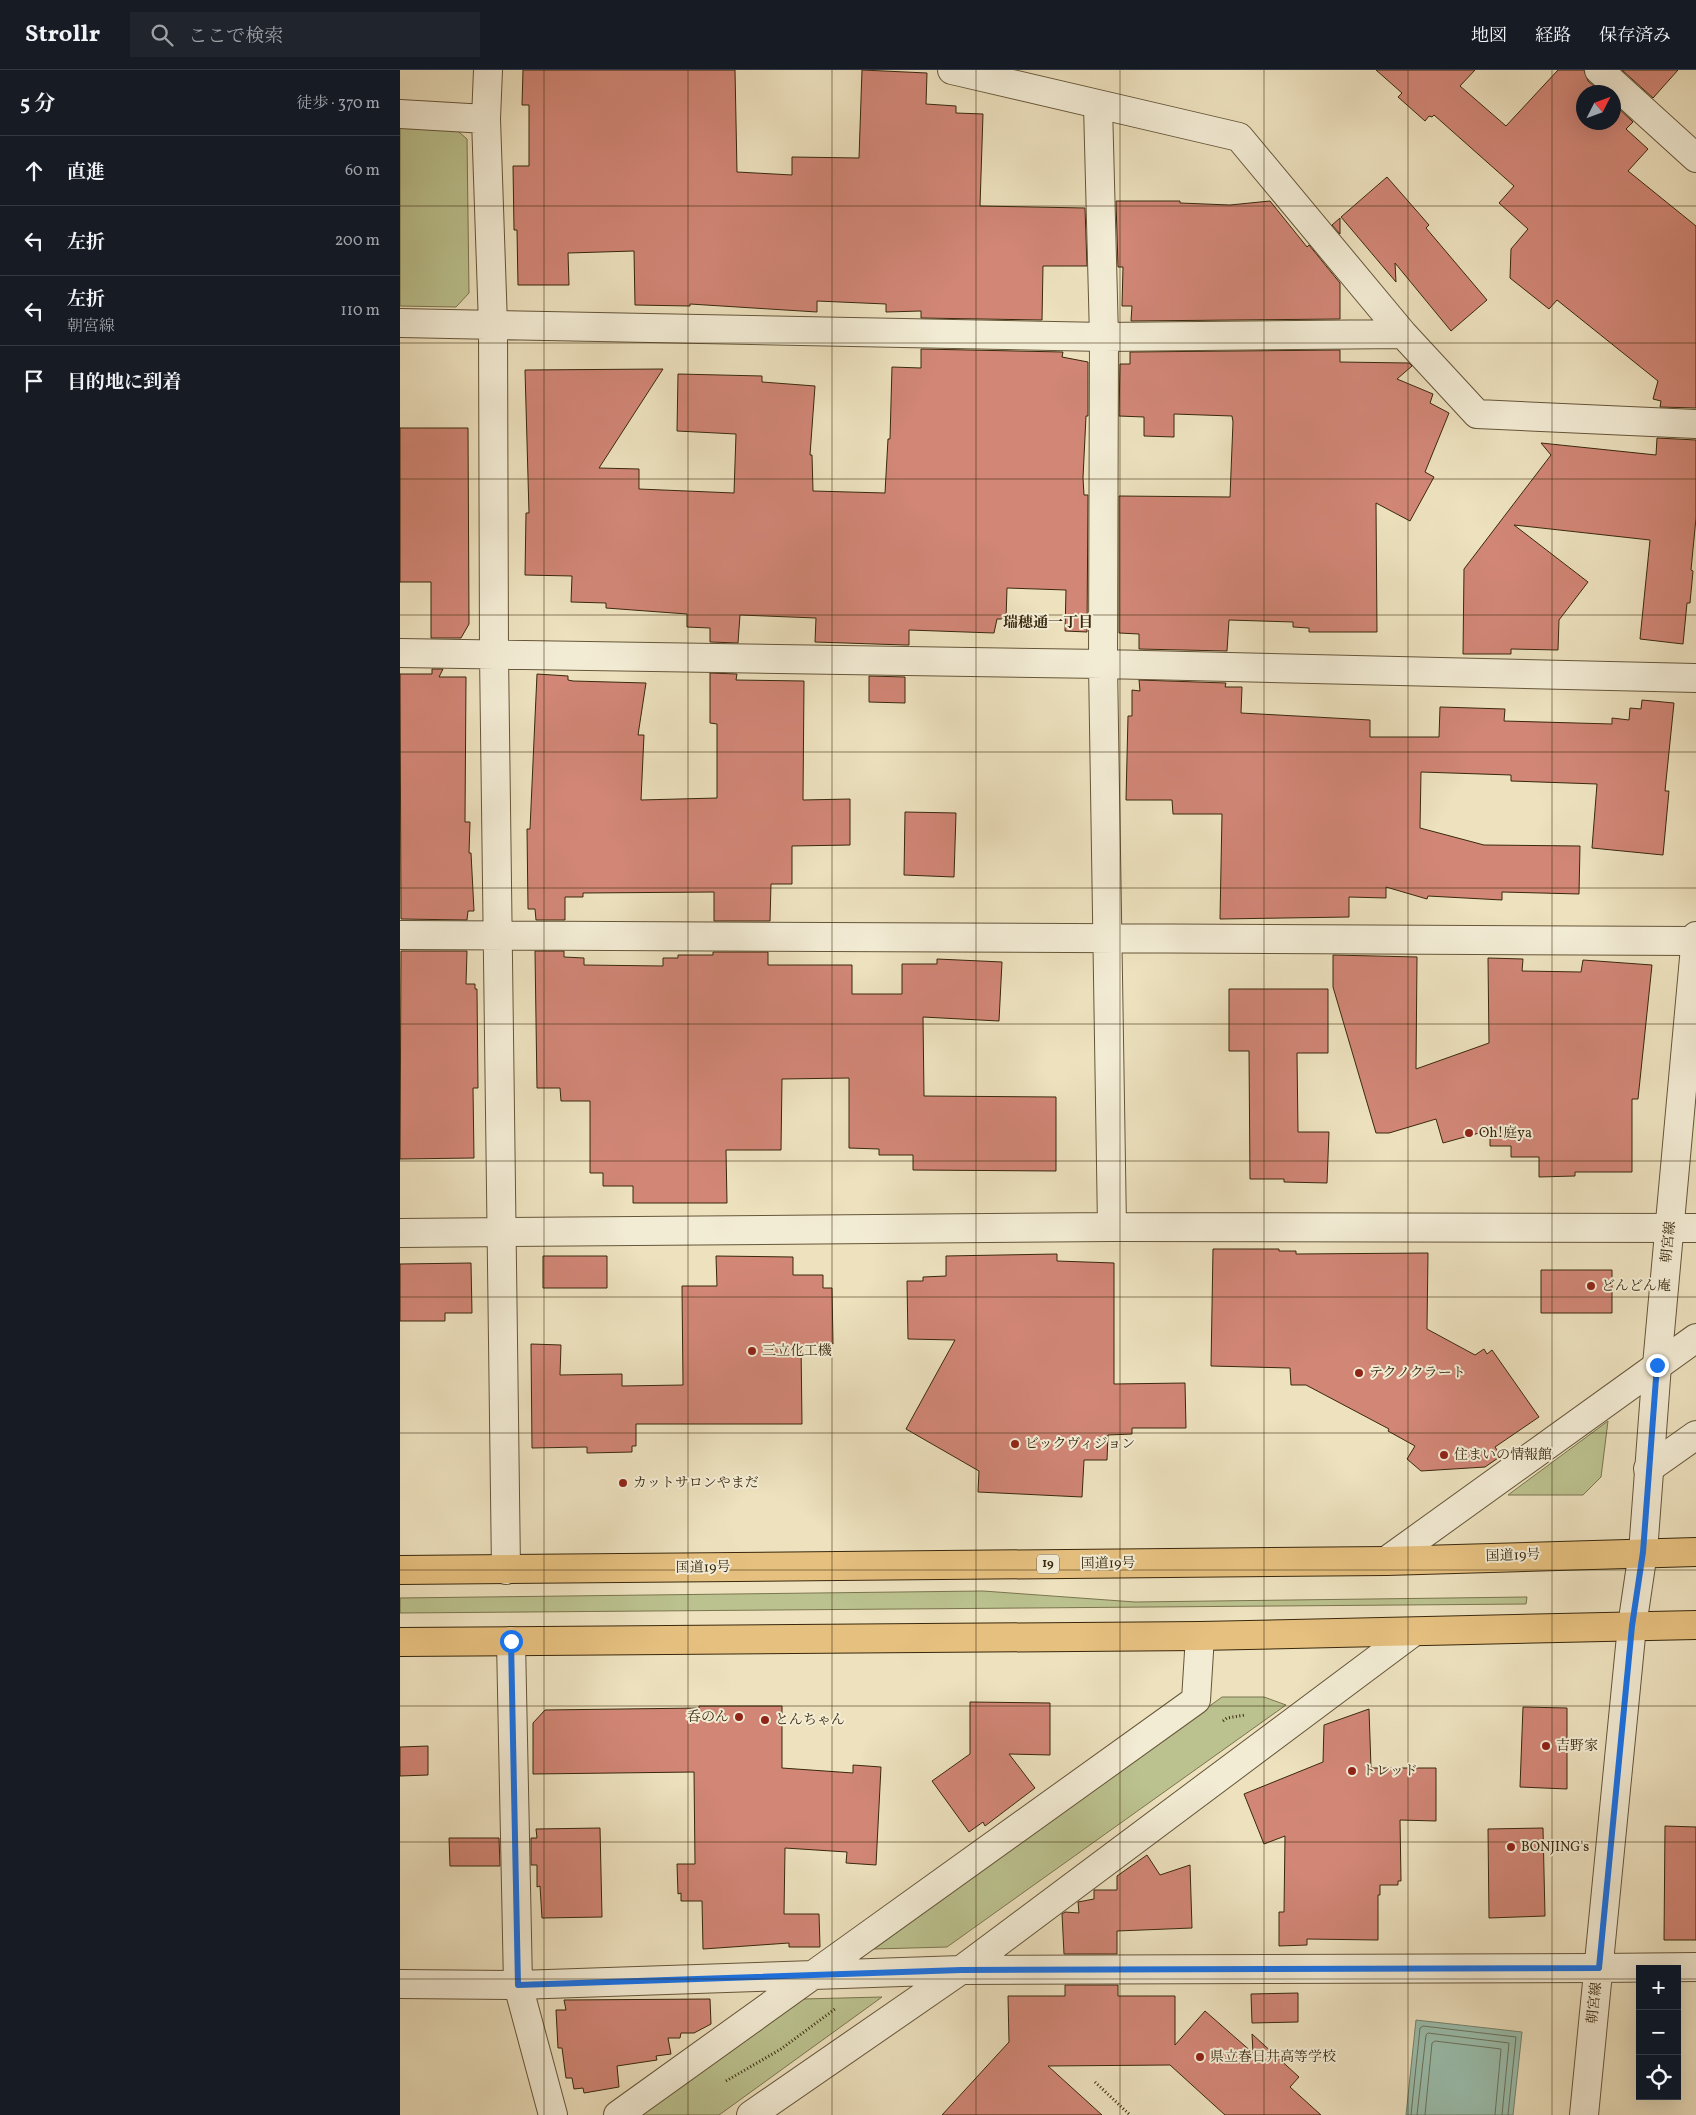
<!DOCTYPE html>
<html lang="ja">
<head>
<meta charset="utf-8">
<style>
	body { margin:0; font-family:Vollkorn,"Noto Serif JP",serif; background:#20242c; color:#f1f3f6 }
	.controls { position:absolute; right:15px; bottom:15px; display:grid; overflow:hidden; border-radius:0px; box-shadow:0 5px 20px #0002 }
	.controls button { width:45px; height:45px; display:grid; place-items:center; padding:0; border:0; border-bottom:1px solid #363941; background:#171b24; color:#f1f3f6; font:25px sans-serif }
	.compass { position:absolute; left:1176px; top:15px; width:45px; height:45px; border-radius:50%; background:#171b24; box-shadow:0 5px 20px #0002; rotate:48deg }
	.stop { position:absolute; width:15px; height:15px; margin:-11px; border:4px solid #1a73e8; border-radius:50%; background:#fff }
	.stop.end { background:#1a73e8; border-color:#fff; box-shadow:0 1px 5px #0008 }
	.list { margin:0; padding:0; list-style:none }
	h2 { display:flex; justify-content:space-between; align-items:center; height:65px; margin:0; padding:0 20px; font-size:21px }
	h2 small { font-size:16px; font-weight:400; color:#9ea1a6 }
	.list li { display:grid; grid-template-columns:32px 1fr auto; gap:15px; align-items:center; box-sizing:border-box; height:70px; padding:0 20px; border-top:1px solid #363941 }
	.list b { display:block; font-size:19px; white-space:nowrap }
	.list p { margin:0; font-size:16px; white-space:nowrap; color:#9ea1a6 }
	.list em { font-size:16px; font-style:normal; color:#9ea1a6 }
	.icon { flex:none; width:28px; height:28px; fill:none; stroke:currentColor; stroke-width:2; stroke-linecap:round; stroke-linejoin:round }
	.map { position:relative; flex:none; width:1296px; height:2045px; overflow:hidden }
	header { display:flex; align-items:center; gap:30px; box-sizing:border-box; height:70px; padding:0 25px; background:#171b24; border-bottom:1px solid #363941 }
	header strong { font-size:24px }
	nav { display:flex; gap:28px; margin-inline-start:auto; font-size:18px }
	.search { width:350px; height:45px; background:#20242c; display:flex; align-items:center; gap:12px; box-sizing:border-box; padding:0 18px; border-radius:0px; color:#9ea1a6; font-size:19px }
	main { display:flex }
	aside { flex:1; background:#171b24 }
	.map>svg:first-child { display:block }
	.green { fill:#bbc28f; stroke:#7a754e }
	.water { fill:#9abead; stroke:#73826d }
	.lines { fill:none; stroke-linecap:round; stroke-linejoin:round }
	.shore { stroke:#6a735d; stroke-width:1 }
	.building { fill:#d18676; stroke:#39280d }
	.minor-casing { stroke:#665639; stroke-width:30 }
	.tertiary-casing { stroke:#665639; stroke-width:30 }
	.trunk-casing { stroke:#39280d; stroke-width:30 }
	.path { stroke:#39280d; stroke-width:3; stroke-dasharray:1 2.5; stroke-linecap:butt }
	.minor { stroke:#f3ecd5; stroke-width:28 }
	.tertiary { stroke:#f3ecd5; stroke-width:28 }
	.trunk { stroke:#e6c07f; stroke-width:28 }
	.route { stroke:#1a73e8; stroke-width:6 }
	.grid { fill:none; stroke:#39280d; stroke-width:1; stroke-opacity:0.55 }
	.poi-dot { fill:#8f2418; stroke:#f3ecd5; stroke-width:2 }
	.labels { text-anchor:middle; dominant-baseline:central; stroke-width:4; stroke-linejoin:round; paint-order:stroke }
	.shield { fill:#f3ecd5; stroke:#716349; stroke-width:1 }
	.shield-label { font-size:12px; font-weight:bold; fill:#39280d }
	.poi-label { font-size:14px; fill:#39280d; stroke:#f3ecd5; text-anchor:start }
	.street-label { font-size:14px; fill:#39280d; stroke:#f3ecd5 }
	.neighbourhood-label { font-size:15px; font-weight:bold; fill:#39280d; stroke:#f3ecd5 }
</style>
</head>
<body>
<header>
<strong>Strollr</strong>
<div class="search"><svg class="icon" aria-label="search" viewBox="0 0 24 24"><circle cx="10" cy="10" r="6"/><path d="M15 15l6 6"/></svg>ここで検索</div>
<nav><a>地図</a><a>経路</a><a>保存済み</a></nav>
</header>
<main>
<aside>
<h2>5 分<small>徒歩 · 370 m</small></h2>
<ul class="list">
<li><svg class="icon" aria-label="ahead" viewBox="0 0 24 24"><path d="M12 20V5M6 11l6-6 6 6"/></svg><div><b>直進</b></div><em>60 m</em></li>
<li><svg class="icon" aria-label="left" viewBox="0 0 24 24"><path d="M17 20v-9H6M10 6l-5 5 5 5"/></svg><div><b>左折</b></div><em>200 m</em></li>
<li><svg class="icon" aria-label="left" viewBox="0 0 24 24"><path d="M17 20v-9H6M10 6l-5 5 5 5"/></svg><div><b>左折</b><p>朝宮線</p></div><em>110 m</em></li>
<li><svg class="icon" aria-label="arrive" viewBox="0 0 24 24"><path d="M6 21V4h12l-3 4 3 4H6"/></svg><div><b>目的地に到着</b></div></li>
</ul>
</aside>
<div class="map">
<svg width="1296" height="2045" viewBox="0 0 1296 2045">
	<rect width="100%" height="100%" fill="#ede1be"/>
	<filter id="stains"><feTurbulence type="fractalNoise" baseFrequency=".004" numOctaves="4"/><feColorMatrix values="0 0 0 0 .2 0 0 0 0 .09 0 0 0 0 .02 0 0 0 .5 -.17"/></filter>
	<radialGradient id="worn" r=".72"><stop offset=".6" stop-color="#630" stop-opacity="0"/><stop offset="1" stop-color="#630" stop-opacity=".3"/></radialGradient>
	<path class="green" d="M0 56 53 57 67 69 69 223 56 237 0 236Z
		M1208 1351 1201 1407 1183 1425H1108Z
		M583 1521 735 1532 1127 1527 1126 1534 0 1543V1528Z
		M822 1627H864L886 1635 547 1877 474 1879Z
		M482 1927 319 2045H240L403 1929Z"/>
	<path class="water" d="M1016 1950 1122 1962 1113 2045H1006Z"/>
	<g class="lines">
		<path class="shore" d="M1011 2045 1020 1958 1023 1956 1116 1967 1108 2045
			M1017 2045 1026 1965 1028 1963 1109 1973 1102 2045
			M1025 2045 1032 1973 1035 1971 1101 1979 1095 2045"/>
	</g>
	<path class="building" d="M123 0H335L337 102 392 105V87L459 88 462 0 527 3 526 34 556 36V43L583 44 580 136 685 138 687 196H643L642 250 521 248V241L486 242V234L417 231V242L290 234V236L235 235 234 181 168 183 169 215H118L117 160H114L113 96H129V35H122Z
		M976 0H1075L1060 16 1106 56 1158 0H1184L1188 11 1201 22H1184V52H1214V34L1233 52 1226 59 1248 79 1228 101 1296 156V338L1260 337 1261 331 1253 329 1258 311 1157 230 1149 239 1110 208 1111 179 1128 159 1099 133 1114 116 1034 45 1032 47 1029 46 1025 51 998 27 1002 23Z
		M1222 0H1278L1253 28Z
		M987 107 1029 155 1026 158 1087 230 1051 261 995 193 996 212 941 147Z
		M716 131H780V133L830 135 870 131 907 177 909 175 940 213V249L731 251 732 236H722L723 197H718Z
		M940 148V164L932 155Z
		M521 279 663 282 662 287 688 292V346H686L683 408 684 425H688L687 562 665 561 666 520 607 518 606 549H597L594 563 509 560V575H505L415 572 416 548 340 545 338 573 310 572V558L287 557V544L206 538V533L171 532 172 506 125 505 126 443H129L125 300 263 299 199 398 239 399V419L334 423 336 364 277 361 278 304 362 306V312L415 316 410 385H412L413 421 485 423 488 369H490L492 297 521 298Z
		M940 280V292L1009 293 1012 296 997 309 1033 324 1030 333 1049 343 1025 402 1034 407 1010 451 976 433 977 562H909V558L893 557V552L829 550 827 581 739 579V564L719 563V426L830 427 833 352 832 346 774 344V367L744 366V347L719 346 720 294H730V282Z
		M0 358H68L69 554 61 568H31V512H0Z
		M1257 368 1296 370V448L1291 500 1293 501 1290 533H1287L1283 574 1240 569 1250 470 1114 455 1188 512 1159 550 1158 580 1111 579V584H1063L1064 499 1151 385 1141 373 1256 385Z
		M32 599H43L39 607H66L65 752H70L69 783H71L74 841H68L67 850 1 849 0 604H32Z
		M310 603 337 604 336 610 404 611 403 730 450 729V775L392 776V814H371L370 851H314V822L183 823V827H165V850H136L135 839H128L127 759H130L137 604 168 606V610L173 611 246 613 238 665H244L241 730 317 728V654L310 653Z
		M469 606 505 607V633L469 632Z
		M739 610 826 613 825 617H842L841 643 970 650V667H1039L1040 637 1105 639 1104 651 1212 654V648L1229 650 1230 638 1241 639 1242 630 1274 633 1265 721H1269L1263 785 1192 778 1197 714 1111 711V705L1021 702 1020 758 1084 775 1180 776 1179 824 1102 822V830L1028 826 1027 829 986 817V828L949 827V847L820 849 822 744H773L772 730H726L728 646H732V620L740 621Z
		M505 742 556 743 554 807 504 805Z
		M1 881H67L66 914H75V919H77L78 1018H73L74 1088 0 1089Z
		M135 881H164V887L184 888V895L263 896V888H278V885H313V882H368V895H452V924H502V894H537V889L602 892 599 951 523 947 524 1026 656 1027V1101L513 1100V1085H479V1079L449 1078V1008L382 1009 381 1080H326L327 1133H233V1116H203V1103H190V1031H161L160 1018H137Z
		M933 885 1017 887 1016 999 1089 973 1088 888 1123 889 1122 901 1181 902 1183 890 1252 895 1238 1029H1232V1102H1175V1106L1139 1107V1087H1111V1076H1090V1060L1043 1073 1036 1049 989 1063H976L933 917Z
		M829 919H928V983H897L898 1062H929L927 1113 884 1112V1109H850L849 981H829Z
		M813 1179H879V1181H896V1184L1028 1183 1027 1259 1075 1285 1084 1279 1087 1284 1092 1280 1139 1347 1095 1377 1101 1386 1085 1397 1021 1401 1007 1389 1015 1376 988 1361 989 1359 906 1315H891L890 1298 811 1296Z
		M657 1184V1191L714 1193V1314L785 1313 786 1358H732V1364L708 1365 707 1390H684L682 1427 578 1422 579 1401 506 1359 555 1270 508 1269 507 1211H523V1207L546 1206V1186Z
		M143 1186H207V1218H143Z
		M316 1186 393 1187V1205H423V1218H432L433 1274 401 1275 402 1354H236V1376H232V1382L187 1383V1377L132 1378 131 1274 161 1275 160 1305 222 1304V1316L283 1315 282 1216H317Z
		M71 1193 72 1243H45V1251H0V1194Z
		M1141 1200H1212V1243H1141Z
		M570 1632 650 1633V1685L609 1684 635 1718 585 1756 583 1752 569 1762 532 1711 570 1684Z
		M299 1636H382V1698L453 1703V1695L481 1697 476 1795 446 1793 447 1782 385 1778 384 1844H419L420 1877H389V1873L303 1879 302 1831H281V1823L278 1824 277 1794H295L294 1702 133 1704V1653L145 1640 299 1638Z
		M1123 1637 1167 1638V1719L1120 1717Z
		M969 1639 971 1698H1036V1751L1000 1750 1001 1811H998V1815H980V1825H978V1870L907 1869V1875L879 1876V1842H884L885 1766 864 1774 844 1724 923 1692 924 1655Z
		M28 1676V1705L0 1706V1677Z
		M1265 1756 1296 1757V1870H1264Z
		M200 1758 202 1847 142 1848 140 1816 137 1817V1795H131V1768H137L136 1759Z
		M1143 1758 1145 1846 1089 1848 1088 1759Z
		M49 1768H99L100 1796H50Z
		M747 1785 760 1805 790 1795 792 1858 717 1861V1884H664L662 1844 665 1842 679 1843 678 1832 694 1829V1820H717V1806Z
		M665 1915H718V1926H775V1975L805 1941 853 1983 852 1964 899 2007 890 2017 921 2045H825L770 1995 648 1996 702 2045H542L609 1972 608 1926H665Z
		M898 1923V1952L852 1953 851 1924Z
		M310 1929 311 1954 294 1963H281L280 1968H268L271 1984 256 1986 257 1990 217 1996 219 2017 184 2023 183 2018 174 2019 172 2008H166L162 1978H158L156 1940H166L164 1930Z"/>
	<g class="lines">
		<g class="minor-casing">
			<path id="minor" d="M88 0 86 49 93 255 94 584 106 1500
				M552 0 839 67 1003 264 1077 344 1296 354
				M1199 0 1296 88
				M698 35 704 267 703 594 712 1157
				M0 44 86 49
				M0 253 704 267 1003 264
				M0 583 703 594 1296 608
				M0 865 1295 871
				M0 1163 712 1157 1296 1158
				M1248 1399 1296 1365
				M986 1491 1296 1268
				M111 1571 118 1915 153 2045
				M0 1914 118 1915 561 1900 1199 1898
				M218 2045 796 1630 800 1566
				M351 2045 561 1900 1012 1563"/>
		</g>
		<g class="tertiary-casing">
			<path id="tertiary" d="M1199 1898 1296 1897
				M1184 2045 1232 1556 1243 1482 1257 1295 1296 866"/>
		</g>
		<g class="trunk-casing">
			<path id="trunk" d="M0 1500 986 1491 1296 1482
				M0 1572 800 1566 1296 1555"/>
		</g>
		<path class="path" d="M823 1651 827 1648 845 1645
			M326 2011 381 1979 435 1939
			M695 2012 730 2045"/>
		<use href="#minor" class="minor"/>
		<use href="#tertiary" class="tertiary"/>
		<use href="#trunk" class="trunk"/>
	</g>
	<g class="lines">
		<path class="route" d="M111 1571 118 1915 561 1900 1199 1898 1232 1556 1243 1482 1257 1295"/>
	</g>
	<path class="grid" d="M144 0V2045M288 0V2045M432 0V2045M576 0V2045M720 0V2045M864 0V2045M1008 0V2045M1152 0V2045M0 136H1296M0 273H1296M0 409H1296M0 545H1296M0 682H1296M0 818H1296M0 954H1296M0 1091H1296M0 1227H1296M0 1363H1296M0 1500H1296M0 1636H1296M0 1772H1296M0 1909H1240M1277 1909H1296"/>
	<g class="poi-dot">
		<circle cx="1069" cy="1063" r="5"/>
		<circle cx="1191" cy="1216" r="5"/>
		<circle cx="352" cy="1281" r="5"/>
		<circle cx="959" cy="1303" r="5"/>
		<circle cx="615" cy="1374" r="5"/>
		<circle cx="1044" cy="1385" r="5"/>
		<circle cx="223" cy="1413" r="5"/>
		<circle cx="339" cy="1647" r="5"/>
		<circle cx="365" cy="1650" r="5"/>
		<circle cx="1146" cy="1676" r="5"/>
		<circle cx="952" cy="1701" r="5"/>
		<circle cx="1111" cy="1777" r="5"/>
		<circle cx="800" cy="1987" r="5"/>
	</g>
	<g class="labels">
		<rect class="shield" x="637" y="1484.5" width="22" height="19" rx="4"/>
		<g class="shield-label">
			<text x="648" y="1494">19</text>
		</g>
		<g class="poi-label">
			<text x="1079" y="1063">Oh!庭ya</text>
			<text x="1201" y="1216">どんどん庵</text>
			<text x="362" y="1281">三立化工機</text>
			<text x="969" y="1303">テクノクラート</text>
			<text x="625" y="1374">ビックヴィジョン</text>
			<text x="1054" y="1385">住まいの情報館</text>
			<text x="233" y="1413">カットサロンやまだ</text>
			<text x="329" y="1647" text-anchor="end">呑のん</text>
			<text x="375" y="1650">とんちゃん</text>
			<text x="1156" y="1676">吉野家</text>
			<text x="962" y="1701">トレッド</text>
			<text x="1121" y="1777">BONJING's</text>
			<text x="810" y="1987">県立春日井高等学校</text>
		</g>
		<g class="street-label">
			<text transform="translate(1269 1172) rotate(-84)">朝宮線</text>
			<text transform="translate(1113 1486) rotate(-2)">国道19号</text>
			<text transform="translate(708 1494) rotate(-1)">国道19号</text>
			<text transform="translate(303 1498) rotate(-1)">国道19号</text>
			<text transform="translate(1195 1933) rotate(-84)">朝宮線</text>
		</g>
		<g class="neighbourhood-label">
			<text x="648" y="553">瑞穂通一丁目</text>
		</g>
	</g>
	<rect width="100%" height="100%" filter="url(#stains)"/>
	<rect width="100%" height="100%" fill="url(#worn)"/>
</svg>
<div class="controls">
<button>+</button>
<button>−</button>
<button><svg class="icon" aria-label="locate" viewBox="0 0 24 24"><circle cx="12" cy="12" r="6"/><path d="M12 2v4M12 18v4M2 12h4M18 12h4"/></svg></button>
</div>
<svg class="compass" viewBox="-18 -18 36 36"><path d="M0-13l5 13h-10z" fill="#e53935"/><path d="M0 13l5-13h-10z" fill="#9ea1a6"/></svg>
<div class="stop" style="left:111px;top:1571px"></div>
<div class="stop end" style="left:1257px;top:1295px"></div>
</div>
</main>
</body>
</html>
